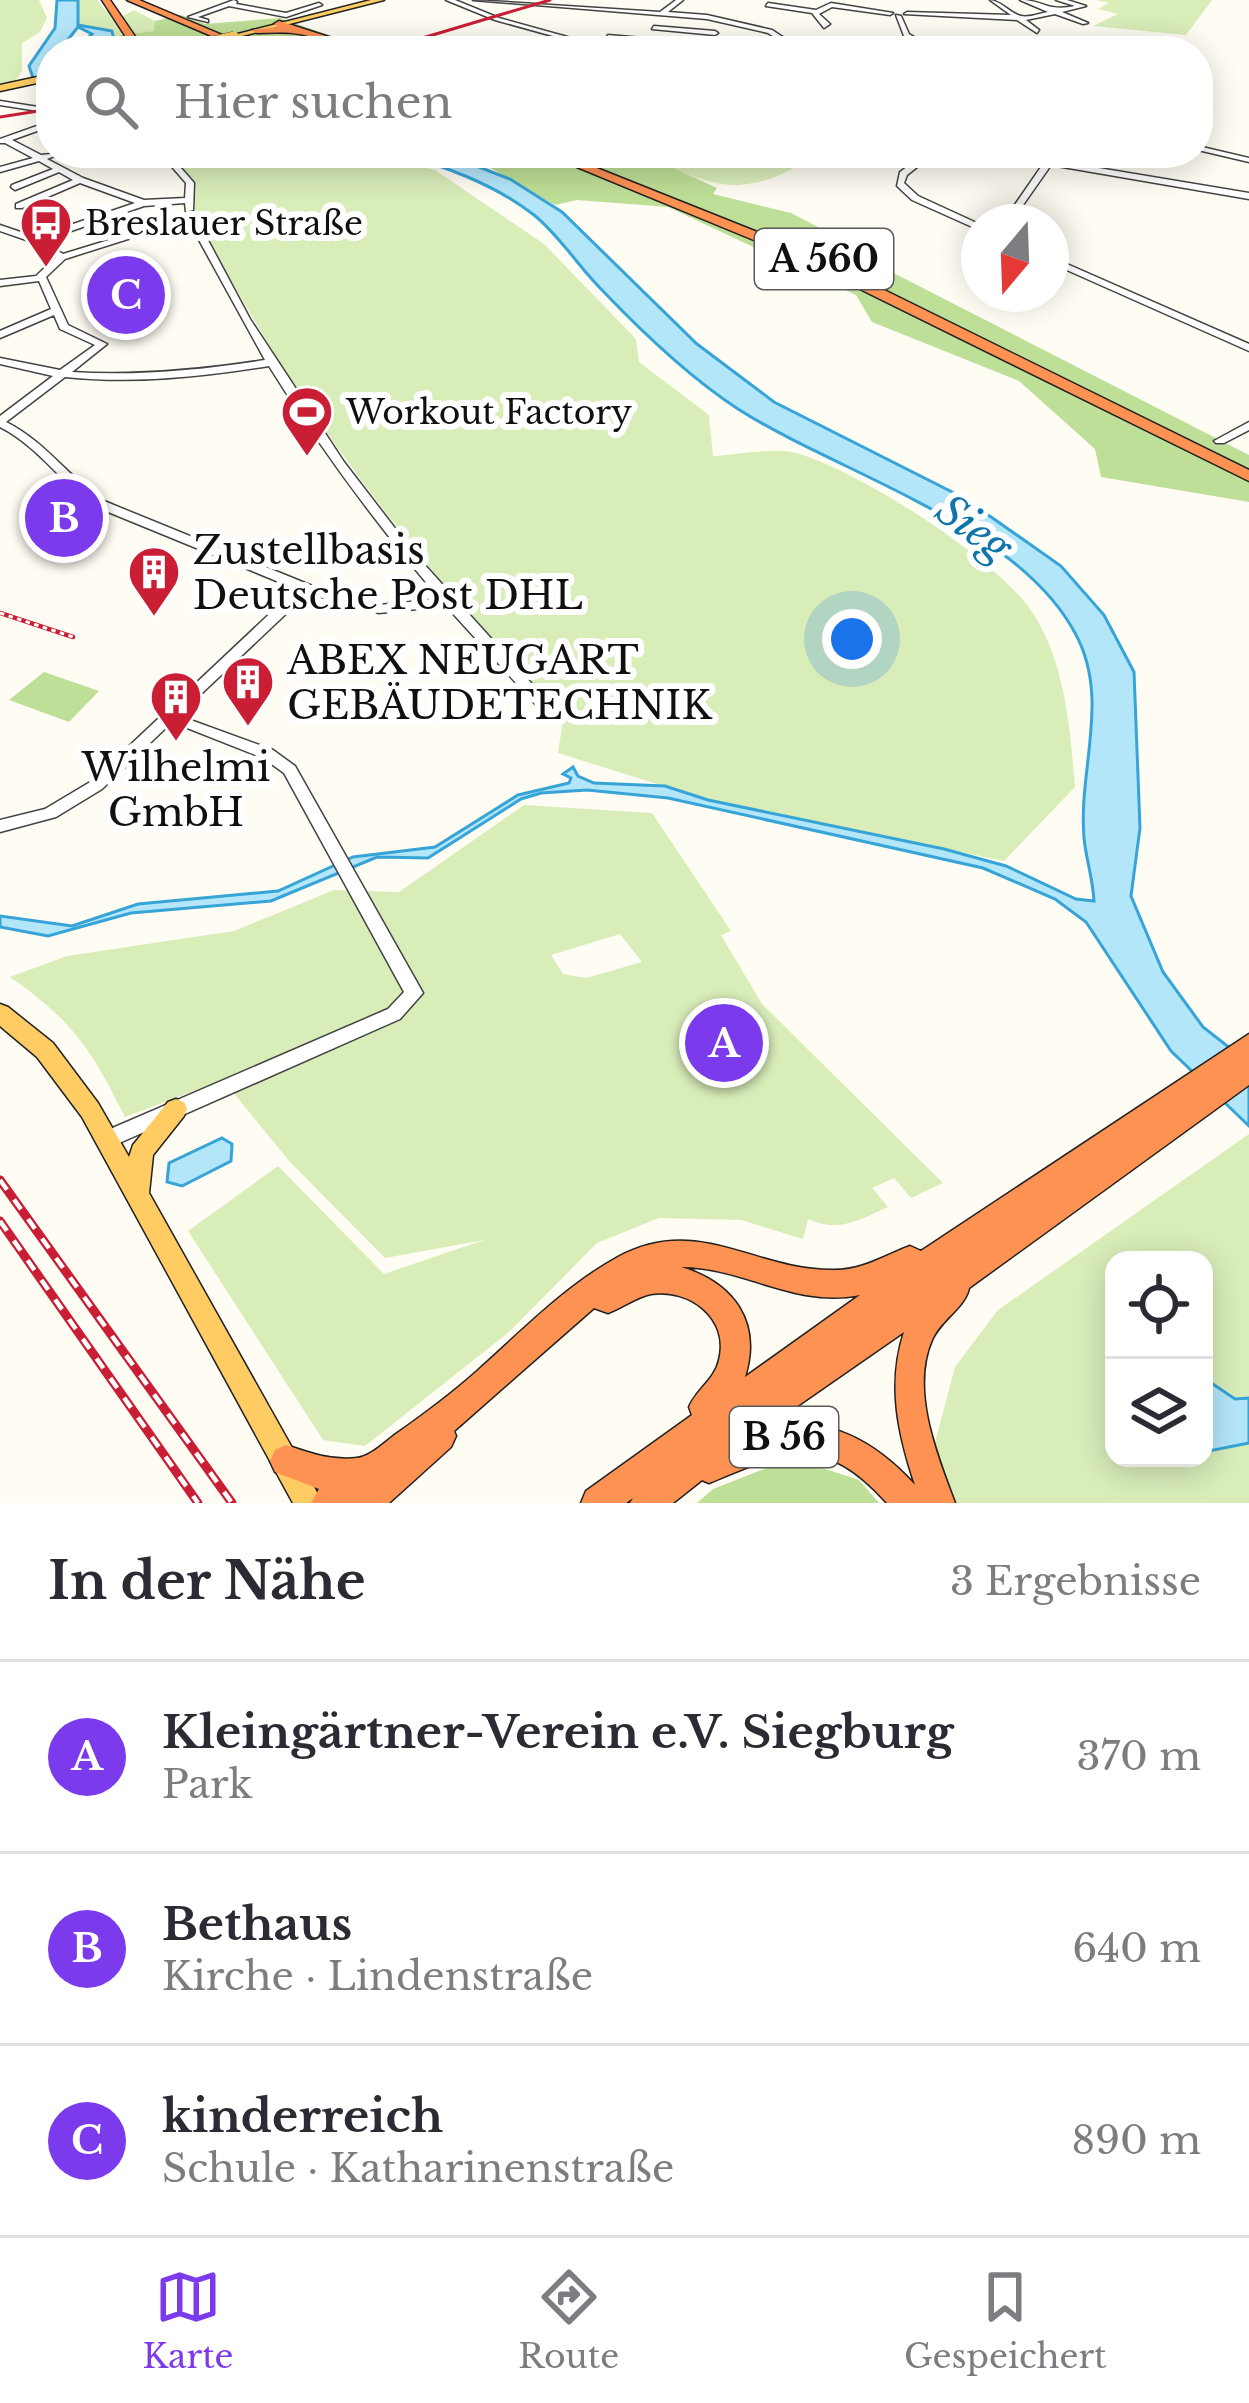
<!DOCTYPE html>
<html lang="de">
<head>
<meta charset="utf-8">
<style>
	body { margin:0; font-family:"Libre Baskerville",serif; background:#f2f2f3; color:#2b2b33 }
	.controls { position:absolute; right:36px; bottom:36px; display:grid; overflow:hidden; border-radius:24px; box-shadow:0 6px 30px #0003 }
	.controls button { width:108px; height:108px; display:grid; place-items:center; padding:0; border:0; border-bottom:3px solid #e1e1e2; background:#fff; color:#2b2b33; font:60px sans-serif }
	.compass { position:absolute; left:961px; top:204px; width:108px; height:108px; border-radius:50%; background:#fff; box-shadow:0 6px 30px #0003; rotate:199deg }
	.you { position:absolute; left:852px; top:639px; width:42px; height:42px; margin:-30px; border:9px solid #fff; border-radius:50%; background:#1a73e8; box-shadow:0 0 0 18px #1a73e833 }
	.badge { display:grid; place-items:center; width:78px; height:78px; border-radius:50%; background:#7c3aed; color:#fff; font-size:39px; font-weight:700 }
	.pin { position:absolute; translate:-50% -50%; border:6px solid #fff; box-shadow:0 3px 12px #0006 }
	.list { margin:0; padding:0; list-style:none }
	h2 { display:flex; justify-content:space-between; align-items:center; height:156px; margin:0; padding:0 48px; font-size:51px }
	h2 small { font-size:39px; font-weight:400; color:#7c7c81 }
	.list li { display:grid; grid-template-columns:78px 1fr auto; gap:36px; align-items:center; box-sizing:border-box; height:192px; padding:0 48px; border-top:3px solid #e1e1e2 }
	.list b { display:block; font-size:45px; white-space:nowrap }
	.list p { margin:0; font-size:39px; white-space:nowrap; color:#7c7c81 }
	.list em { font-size:39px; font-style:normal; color:#7c7c81 }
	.icon { flex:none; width:66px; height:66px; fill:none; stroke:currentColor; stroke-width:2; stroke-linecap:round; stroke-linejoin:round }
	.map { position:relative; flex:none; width:1249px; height:1503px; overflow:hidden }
	.search { position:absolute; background:#fff; box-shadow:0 6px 30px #0003; left:36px; right:36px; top:36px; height:132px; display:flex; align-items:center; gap:30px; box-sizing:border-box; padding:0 42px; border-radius:48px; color:#7c7c81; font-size:45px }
	.sheet { height:732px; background:#fff }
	nav { display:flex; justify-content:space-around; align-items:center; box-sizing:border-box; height:168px; border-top:3px solid #e1e1e2; background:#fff; font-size:33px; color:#7c7c81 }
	nav a { display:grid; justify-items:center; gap:6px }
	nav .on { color:#7c3aed }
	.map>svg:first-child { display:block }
	.green { fill:#d9edb9; fill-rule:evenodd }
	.forest { fill:#bedf97 }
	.water { fill:#b4e6fa; stroke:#36a4d6; stroke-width:3 }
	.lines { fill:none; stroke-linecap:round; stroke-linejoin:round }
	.minor-casing { stroke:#434343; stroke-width:3 }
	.major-casing { stroke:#212121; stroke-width:3 }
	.highway-casing { stroke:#212121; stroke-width:3 }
	.minor { fill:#fff; fill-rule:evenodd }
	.major { fill:#ffcb63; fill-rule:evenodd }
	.highway { fill:#fd9253; fill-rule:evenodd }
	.tram { stroke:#ca1e35; stroke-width:3 }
	.rail-far1-casing { stroke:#ca1e35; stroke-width:4.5 }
	.rail-casing { stroke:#ca1e35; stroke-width:9 }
	.rail-far1 { stroke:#fff; stroke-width:3; stroke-dasharray:4.5; stroke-linecap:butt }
	.rail { stroke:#fff; stroke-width:4.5; stroke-dasharray:12; stroke-linecap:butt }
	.major-bridge-casing { stroke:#212121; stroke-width:10; stroke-linecap:butt }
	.major-bridge { stroke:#ffcb63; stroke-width:9 }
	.labels { text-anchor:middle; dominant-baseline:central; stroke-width:12; stroke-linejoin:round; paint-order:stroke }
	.far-poi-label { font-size:33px; fill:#101010; stroke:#fff; text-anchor:start }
	.shield { fill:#fff; stroke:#585858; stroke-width:3 }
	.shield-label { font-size:36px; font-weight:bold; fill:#101010 }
	.poi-label { font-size:39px; fill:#101010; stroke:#fff; text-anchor:start }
	.water-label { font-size:42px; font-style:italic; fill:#1075ab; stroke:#fff }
</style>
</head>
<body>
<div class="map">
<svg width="1249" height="1503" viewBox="0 0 1249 1503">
	<rect width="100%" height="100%" fill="#fffcf3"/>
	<path class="green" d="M0 0H39L47 18 40 32 22 43V71L14 83 0 86Z
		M79 0H97L106 11 123 16 134 10 155 21V31L120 35C115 49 102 51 89 51L111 43 112 31 78 24Z
		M1097 0H1212L1186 35 1093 26 1118 14 1098 9 1109 3Z
		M168 153H363L435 170 544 244 636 339 639 362 709 415 713 456C737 455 772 447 796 453 858 470 1004 562 1036 618 1066 669 1070 729 1075 787L1004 861 708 800 558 753 562 727 555 713C435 580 325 446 236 289 216 254 186 225 195 182Z
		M641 153H739L794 168C732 201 700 180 641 153Z
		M524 805 652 813 731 931 721 935 762 1004 943 1183 911 1198 894 1178 872 1188 888 1207C859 1220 839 1233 808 1219L803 1239 741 1220 659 1218 597 1243 509 1332 365 1446 323 1440 188 1231 278 1166 384 1274 484 1240 385 1258 290 1162 223 1080 125 1117C91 1049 74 1022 10 977L67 956 234 931 334 890 399 892ZM620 934 642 962 586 978 563 974 551 955Z
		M1249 1134V1503H919L955 1367 998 1310ZM1114 1260H1204V1458H1114Z"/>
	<path class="forest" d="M181 15 205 24 280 18 349 42 351 51H103L120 35 154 31 155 21Z
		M483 153H641L717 188 713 194 791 213 881 260 876 264 1249 455V502L1101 477 1095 449 1019 381 872 322 856 295 668 207 577 200 555 205 477 160Z
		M44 672 99 691 69 722 9 700Z
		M792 1458 859 1480 879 1503H697L713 1489Z"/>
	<path class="water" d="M57 0H78V25L112 31 114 40 96 50 73 51 92 34 78 27 59 51H51V89L33 78 29 66 55 28Z
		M393 153H443L510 179 562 212 697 344 774 402 964 498 1061 566 1104 615 1134 672 1140 828 1131 896 1163 972 1203 1027 1249 1063V1126L1171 1051 1086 922 1055 899 983 868 668 798 587 790 541 793 521 799 428 858 377 857 271 901 131 913 48 936 0 927V916L72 926 138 904 278 891 353 857 435 847 518 795 569 783 571 778 563 774 573 767 578 776 594 783 665 786 708 800 944 849 1006 866 1076 899 1094 901C1093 879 1086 859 1084 838 1078 768 1111 698 1075 633 1017 524 838 473 738 409 689 377 641 331 601 289 578 266 559 235 534 215 494 184 441 164 393 153Z
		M222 1138 232 1144 231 1161 182 1186 167 1182 169 1163Z
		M1204 1378 1235 1399 1249 1398V1443L1209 1451 1204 1447Z"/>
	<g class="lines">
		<g class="minor-casing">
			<path id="minor" d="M234 0 237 2 236 4 286 13 319 3 322 5 286 17 229 6 198 17 208 20V22L188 17Z
				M446 0H455L499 18 618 51H607L495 20Z
				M473 0 660 12 676 0H683L668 12 707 15 772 30 804 51H796L768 33 707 19Z
				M990 0C1003 2 1009 13 1021 16 1029 18 1041 13 1048 12L1020 0C1044 0 1046 12 1075 6L1056 0H1067L1086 6 1062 12 1088 23 1083 24 1055 14 1026 20 1039 30 1037 33 1017 20 904 14 907 12 1011 15Z
				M768 3 816 10 831 3 893 13 890 15 832 7 819 14 830 24 824 28 812 13 766 6Z
				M896 15 901 16 909 34 937 51H929L904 36Z
				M654 26 715 31 718 33 715 35 652 29Z
				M608 35 698 43 701 45 698 47 606 38Z
				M0 101 51 109V113L0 105Z
				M51 121V126L12 140 41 155 62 153 47 159 83 178 144 200 185 198 186 183 160 153H168L194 183 193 210 186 212 185 203 144 206 42 241 63 254 194 214 250 319 344 462 414 553 559 714 557 717H547L446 606 379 613 308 593 182 712 185 718 273 750 295 766 423 993 400 1019 108 1148 101 1145 98 1139 101 1133 388 1009 404 992 284 773 263 758 172 722 102 789 56 817 0 832V820L45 809 92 781 296 589 96 507C61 483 38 446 0 427V416L53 376 0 364V358L60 370 95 345 60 329 54 315 0 338V331L51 309 39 281 0 286V280L36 276 56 257 32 242 0 231V225L35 237 135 203 80 183 22 208H16V204L73 180 59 172 15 190 11 187 12 185 53 169 39 161 0 172V167L33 158 5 143H0V139ZM188 220 265 360C201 370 137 376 72 372L107 344 68 325 46 277 65 259ZM269 366C320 448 377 525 440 599L379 605 310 585 104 501C69 478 45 441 6 422L65 377C133 384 201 377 269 366Z
				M1198 146 1249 158V162L1198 150Z
				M926 153H935L907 175 904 183 918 196 979 224V230L912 200 897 186 900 172Z
				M991 153H1009L1249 193V199L1051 165 1011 222H1003L1043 164Z
				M1051 257 1249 344V351L1051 263Z
				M1249 422V430L1224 443H1216L1214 441Z"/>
		</g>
		<g class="major-casing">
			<path id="major" d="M371 0H384L234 38 230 36Z
				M200 42 203 46 166 51 167 49Z
				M51 74V80L0 91V85Z
				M0 1004 8 1007 53 1043 98 1103 129 1157 133 1145 168 1102 176 1099 184 1102 187 1109 184 1116 153 1155 149 1193 323 1503H293L82 1117 37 1057 0 1026Z"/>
		</g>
		<g class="highway-casing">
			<path id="highway" d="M102 0H110L145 51H135Z
				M127 0H139L260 51H247Z
				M279 21 332 38 344 51H334C314 30 284 32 257 33L252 30 278 27 274 24Z
				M543 153H559L805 251 1249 470V481L795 257Z
				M1249 1034V1085L969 1288C965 1308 941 1319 932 1340 910 1390 937 1455 955 1503H887C823 1432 786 1451 709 1483L702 1480 673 1503H630L633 1498 626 1503H581L586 1491 692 1415 689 1407C697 1389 715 1379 719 1360 730 1318 689 1288 651 1294 636 1297 622 1308 608 1313L594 1308 454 1431 456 1436 451 1447 389 1503H311L319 1489 275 1472 270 1461 275 1450 286 1445C309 1453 332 1461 357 1458 370 1457 385 1442 396 1434 423 1415 450 1395 476 1372 521 1332 565 1286 618 1257 698 1214 753 1270 832 1270 861 1271 884 1256 910 1246L921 1251ZM681 1267C745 1267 793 1308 860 1295L745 1377C762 1322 734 1283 681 1267ZM904 1332C887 1385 898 1434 915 1485 876 1442 830 1416 770 1425Z"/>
		</g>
		<use href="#minor" class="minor"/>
		<use href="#major" class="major"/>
		<use href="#highway" class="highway"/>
		<path class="tram" d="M379 51 550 0
			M0 117 51 109"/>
		<g class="rail-far1-casing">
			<path id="rail-far1" d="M0 613 73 637"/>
		</g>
		<g class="rail-casing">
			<path id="rail" d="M0 1180 232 1503
				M0 1221 198 1503"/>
		</g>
		<use href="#rail-far1" class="rail-far1"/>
		<use href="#rail" class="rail"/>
		<g class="major-bridge-casing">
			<path id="major-bridge" d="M200 44 234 36"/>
		</g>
		<use href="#major-bridge" class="major-bridge"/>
	</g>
	<defs>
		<g id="bus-pin" transform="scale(2.7)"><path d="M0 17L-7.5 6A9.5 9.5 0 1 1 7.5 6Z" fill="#ca1e35" stroke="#fff"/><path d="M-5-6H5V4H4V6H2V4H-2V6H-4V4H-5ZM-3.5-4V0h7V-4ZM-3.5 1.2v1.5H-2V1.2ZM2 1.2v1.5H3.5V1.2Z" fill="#fff"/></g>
		<g id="stadium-pin" transform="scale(2.7)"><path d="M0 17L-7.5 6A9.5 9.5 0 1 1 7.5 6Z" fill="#ca1e35" stroke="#fff"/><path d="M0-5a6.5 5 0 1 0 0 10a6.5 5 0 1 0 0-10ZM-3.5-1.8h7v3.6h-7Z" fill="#fff"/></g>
		<g id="building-pin" transform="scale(2.7)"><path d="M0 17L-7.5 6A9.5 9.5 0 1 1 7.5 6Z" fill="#ca1e35" stroke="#fff"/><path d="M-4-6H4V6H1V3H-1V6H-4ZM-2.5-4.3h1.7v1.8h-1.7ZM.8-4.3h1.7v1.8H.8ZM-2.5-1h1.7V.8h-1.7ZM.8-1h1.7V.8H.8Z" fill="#fff"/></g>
	</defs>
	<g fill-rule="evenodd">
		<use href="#bus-pin" x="46" y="223"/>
		<use href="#stadium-pin" x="307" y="412"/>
		<use href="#building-pin" x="154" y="572"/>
		<use href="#building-pin" x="248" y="682"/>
		<use href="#building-pin" x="176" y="697"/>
	</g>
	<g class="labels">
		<g class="far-poi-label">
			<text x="85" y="223">Breslauer Straße</text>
			<text x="346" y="412">Workout Factory</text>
		</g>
		<g class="shield">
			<rect x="755" y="229" width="138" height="60" rx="9"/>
			<rect x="730" y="1407" width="108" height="60" rx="9"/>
		</g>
		<g class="shield-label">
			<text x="824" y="259">A 560</text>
			<text x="784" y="1437">B 56</text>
		</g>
		<g class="poi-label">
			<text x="193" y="550">Zustellbasis<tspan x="193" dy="45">Deutsche Post DHL</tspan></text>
			<text x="287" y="660">ABEX NEUGART<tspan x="287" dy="45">GEBÄUDETECHNIK</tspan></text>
			<text x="176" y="767" text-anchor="middle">Wilhelmi<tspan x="176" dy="45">GmbH</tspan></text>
		</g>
		<g class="water-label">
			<text transform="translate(974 528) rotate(36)">Sieg</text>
		</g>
	</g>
</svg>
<div class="controls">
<button><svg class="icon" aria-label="locate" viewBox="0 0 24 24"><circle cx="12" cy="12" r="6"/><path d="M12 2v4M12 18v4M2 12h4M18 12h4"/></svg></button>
<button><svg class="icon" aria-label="layers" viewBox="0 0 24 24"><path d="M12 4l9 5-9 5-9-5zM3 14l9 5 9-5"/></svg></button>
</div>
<svg class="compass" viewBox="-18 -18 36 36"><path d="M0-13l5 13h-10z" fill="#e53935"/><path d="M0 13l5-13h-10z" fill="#7c7c81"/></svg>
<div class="you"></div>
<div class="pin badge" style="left:724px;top:1043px">A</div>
<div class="pin badge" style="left:64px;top:518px">B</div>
<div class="pin badge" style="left:126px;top:295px">C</div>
<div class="search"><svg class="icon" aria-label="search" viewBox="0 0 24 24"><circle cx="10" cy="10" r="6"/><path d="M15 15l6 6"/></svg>Hier suchen</div>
</div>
<section class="sheet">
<h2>In der Nähe<small>3 Ergebnisse</small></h2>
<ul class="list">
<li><span class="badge">A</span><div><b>Kleingärtner-Verein e.V. Siegburg</b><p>Park</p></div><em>370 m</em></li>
<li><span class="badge">B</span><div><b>Bethaus</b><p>Kirche · Lindenstraße</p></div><em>640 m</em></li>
<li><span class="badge">C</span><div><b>kinderreich</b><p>Schule · Katharinenstraße</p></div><em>890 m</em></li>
</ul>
</section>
<nav>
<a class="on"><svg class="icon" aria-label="map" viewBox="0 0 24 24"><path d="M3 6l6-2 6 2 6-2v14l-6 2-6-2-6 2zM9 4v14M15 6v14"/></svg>Karte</a>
<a><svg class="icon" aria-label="directions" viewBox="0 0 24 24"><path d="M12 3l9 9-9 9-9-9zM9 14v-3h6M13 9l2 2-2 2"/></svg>Route</a>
<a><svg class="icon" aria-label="saved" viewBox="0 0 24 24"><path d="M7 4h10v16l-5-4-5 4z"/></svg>Gespeichert</a>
</nav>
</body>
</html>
